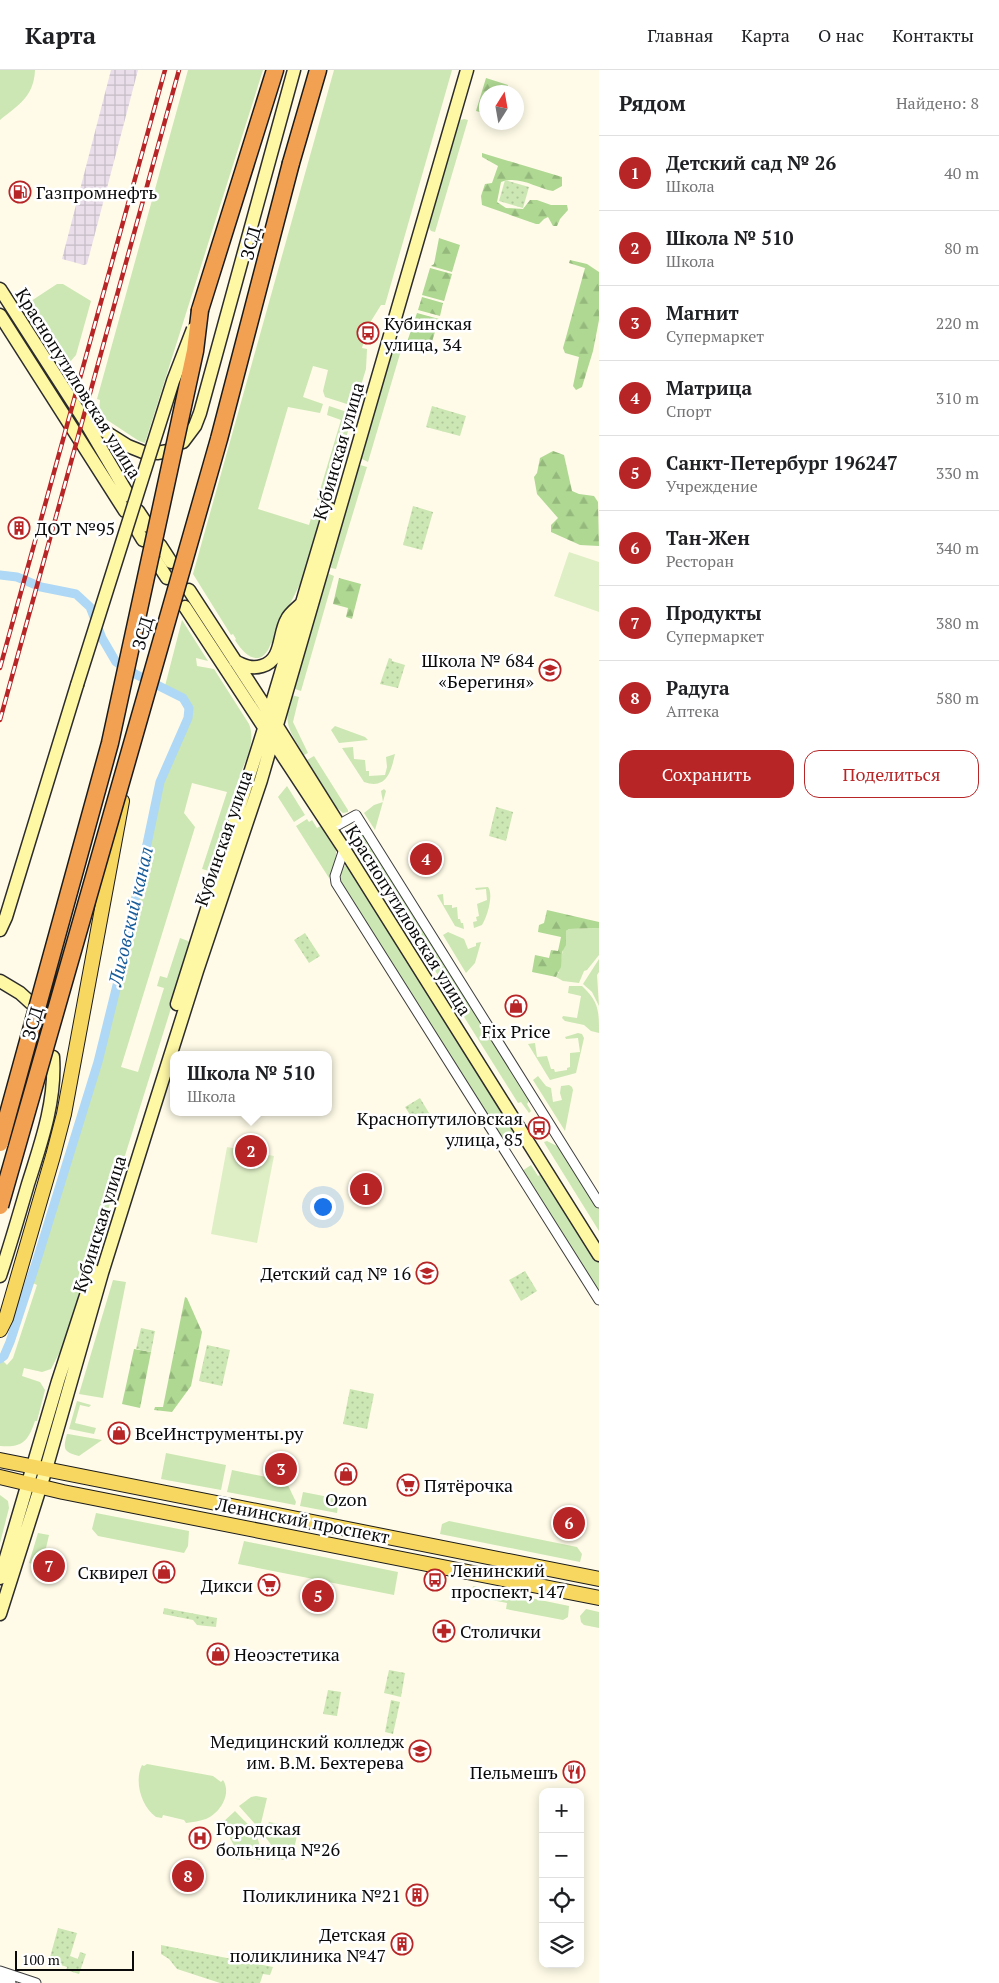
<!DOCTYPE html>
<html lang="ru">
<head>
<meta charset="utf-8">
<style>
	body { margin:0; font-family:"PT Serif",serif; background:#f6f6f6; color:#202124 }
	.controls { position:absolute; right:15px; bottom:15px; display:grid; overflow:hidden; border-radius:10px; box-shadow:0 2px 12px #0003 }
	.controls button { width:45px; height:45px; display:grid; place-items:center; padding:0; border:0; border-bottom:1px solid #e0e0e0; background:#fff; color:#202124; font:25px sans-serif }
	.compass { position:absolute; left:479px; top:15px; width:45px; height:45px; border-radius:50%; background:#fff; box-shadow:0 2px 12px #0003; rotate:11deg }
	.scale { position:absolute; left:15px; bottom:12px; width:119px; box-sizing:border-box; padding-left:5px; border:2px solid #0a0a0a; border-top:0; font-size:14px; line-height:18px; white-space:nowrap; color:#0a0a0a; -webkit-text-stroke:4px #fff; paint-order:stroke }
	.you { position:absolute; left:322px; top:1136px; width:18px; height:18px; margin:-12px; border:4px solid #fff; border-radius:50%; background:#1a73e8; box-shadow:0 0 0 8px #1a73e833 }
	.badge { display:grid; place-items:center; width:32px; height:32px; border-radius:50%; background:#b72527; color:#fff; font-size:16px; font-weight:700 }
	.pin { position:absolute; translate:-50% -50%; border:2px solid #fff; box-shadow:0 1px 5px #0006 }
	.popup { position:absolute; left:170px; top:981px; width:162px; height:65px; box-sizing:border-box; display:grid; place-content:center; border-radius:10px; background:#fff; filter:drop-shadow(0 1px 4px #0005); font-size:16px; white-space:nowrap; color:#757577 }
	.popup b { font-size:19px; color:#202124 }
	.popup::after { content:''; position:absolute; left:50%; top:100%; margin-left:-10px; border:10px solid transparent; border-top-color:#fff }
	.list { margin:0; padding:0; list-style:none }
	h2 { display:flex; justify-content:space-between; align-items:center; height:65px; margin:0; padding:0 20px; font-size:21px }
	h2 small { font-size:16px; font-weight:400; color:#757577 }
	.list li { display:grid; grid-template-columns:32px 1fr auto; gap:15px; align-items:center; box-sizing:border-box; height:75px; padding:0 20px; border-top:1px solid #e0e0e0 }
	.list b { display:block; font-size:19px; white-space:nowrap }
	.list p { margin:0; font-size:16px; white-space:nowrap; color:#757577 }
	.list em { font-size:16px; font-style:normal; color:#757577 }
	.actions { display:flex; gap:10px; padding:15px 20px }
	.actions a { flex:1; padding:11px 0; border:1px solid #b72527; border-radius:15px; text-align:center; font-size:18px; color:#b72527 }
	.actions .main { background:#b72527; color:#fff }
	.icon { flex:none; width:28px; height:28px; fill:none; stroke:currentColor; stroke-width:2; stroke-linecap:round; stroke-linejoin:round }
	.map { position:relative; flex:none; width:599px; height:1913px; overflow:hidden }
	header { display:flex; align-items:center; gap:30px; box-sizing:border-box; height:70px; padding:0 25px; background:#fff; border-bottom:1px solid #e0e0e0 }
	header strong { font-size:24px }
	nav { display:flex; gap:28px; margin-inline-start:auto; font-size:18px }
	main { display:flex }
	aside { flex:1; background:#fff }
	.map>svg:first-child { display:block }
	.industrial { fill:url(#industrial-grid) }
	.grass { fill:#cce7b3 }
	.forest { fill:url(#forest-firs) }
	.park { fill:url(#park-dots) }
	.pitch { fill:#dfefc5 }
	.lines { fill:none; stroke-linecap:round; stroke-linejoin:round }
	.canal { stroke:#aed8f5; stroke-width:9 }
	.minor-casing { stroke:#3d3d3d; stroke-width:11 }
	.secondary-casing { stroke:#2c2c2c; stroke-width:15 }
	.primary-casing { stroke:#1b1b1b; stroke-width:16 }
	.motorway-casing { stroke:#1b1b1b; stroke-width:19 }
	.minor { stroke:#fff; stroke-width:9 }
	.secondary { stroke:#fef7a4; stroke-width:12 }
	.primary { stroke:#f7d760; stroke-width:14 }
	.motorway { stroke:#f2a152; stroke-width:16 }
	.rail-casing { stroke:#b72527; stroke-width:4.5 }
	.rail { stroke:#fff; stroke-width:2.5; stroke-dasharray:8; stroke-linecap:butt }
	.secondary-bridge-casing { stroke:#2c2c2c; stroke-width:15; stroke-linecap:butt }
	.motorway-bridge-casing { stroke:#1b1b1b; stroke-width:19; stroke-linecap:butt }
	.secondary-bridge { stroke:#fef7a4; stroke-width:12 }
	.motorway-bridge { stroke:#f2a152; stroke-width:16 }
	.labels { text-anchor:middle; dominant-baseline:central; stroke-width:5; stroke-linejoin:round; paint-order:stroke }
	.poi-label { font-size:18px; fill:#0a0a0a; stroke:#fff; text-anchor:start }
	.street-label { font-size:18px; fill:#0a0a0a; stroke:#fff }
	.water-label { font-size:19px; font-style:italic; fill:#175b99; stroke:#fff }
</style>
</head>
<body>
<header>
<strong>Карта</strong>
<nav><a>Главная</a><a>Карта</a><a>О нас</a><a>Контакты</a></nav>
</header>
<main>
<div class="map">
<svg width="599" height="1913" viewBox="0 0 599 1913">
	<defs>
		<pattern id="industrial-grid" width="8" height="8" patternUnits="userSpaceOnUse" patternTransform="scale(1.25)"><rect width="8" height="8" fill="#e9deea"/><path d="M0 4h8M4 0v8" fill="none" stroke="#c6bdc7"/></pattern>
		<pattern id="forest-firs" width="22" height="20" patternUnits="userSpaceOnUse" patternTransform="scale(1.25)"><rect width="22" height="20" fill="#afd893"/><path d="M5 1l3.5 6h-7zM16 11l3.5 6h-7z" fill="#95b87d"/></pattern>
		<pattern id="park-dots" width="8" height="8" patternUnits="userSpaceOnUse" patternTransform="scale(1.25)"><rect width="8" height="8" fill="#cce7b3"/><path d="M2 2h.1M6 6h.1" fill="none" stroke="#aec599" stroke-width="1.8" stroke-linecap="round"/></pattern>
	</defs>
	<rect width="100%" height="100%" fill="#fffbe8"/>
	<path class="industrial" d="M111 0H138L87 194 84 195 62 189Z"/>
	<path class="grass" d="M0 0H35C34 27 18 35 0 50Z
		M188 0H263L145 373 139 371 101 346 99 344 100 330 97 329Z
		M334 0H452L385 235H381L368 256 362 278 367 279 366 299 355 335H350L325 327 323 321 328 300 313 296 303 327 323 334 320 343 288 337 258 439 309 455 312 445 323 444 305 504 283 548 275 574 271 573C262 599 245 587 235 570L236 569 233 564 231 565 193 504Z
		M464 49 468 50 435 162 431 161 428 156 458 51Z
		M57 214H63L91 231 76 285 64 299 25 237V235Z
		M397 275 402 277 368 392 360 388 393 276Z
		M329 336 353 344 328 430H317L341 350 327 345Z
		M360 395 367 397 336 499 331 498 329 494 357 396Z
		M329 504 334 506 301 621 292 618 326 505Z
		M182 550 208 591 196 588 197 596 214 599 249 654C256 671 246 689 240 705L243 707 213 802 202 799 227 722 192 713 184 743 195 757 121 997 138 1002 164 918 157 916 160 906 167 908 180 868 188 871 191 874 70 1262 51 1299 42 1302 24 1298 22 1306 40 1312 45 1320 37 1351H35C28 1371 23 1378 0 1376V1293L3 1291 7 1295 13 1288 37 1215 33 1213 99 1001 136 847 162 712 191 647 188 629 183 625 165 616Z
		M291 625 299 627 293 652 308 683 304 685C289 659 283 655 291 625Z
		M335 656 365 667 368 670 339 673 331 660Z
		M353 677 354 689 365 690 366 701H369V706L385 705 387 697 386 687 395 684C391 701 387 720 364 712L342 678Z
		M314 686 348 740V742L343 743 336 737 307 690Z
		M287 716 305 745 294 752 278 727Z
		M384 719 386 721 375 760 364 743 374 735 383 732 381 721Z
		M307 749 309 752 312 750 317 758 322 755C340 783 339 778 329 808L296 756Z
		M352 756 363 764 530 1029 527 1034 531 1041 529 1043 521 1032 518 1033 350 765 349 757Z
		M348 795 523 1073 509 1079 343 815C339 808 340 804 343 797Z
		M488 817C494 825 487 847 482 855L474 858 473 852 477 851 476 847 479 846 477 834 487 830 486 819 476 820 475 818Z
		M443 824 444 835H452V838L457 837 458 849H460L461 853H463L464 859 455 856 437 825Z
		M599 858V885L587 900 584 901 579 913 563 911 556 907 559 902 566 861 569 859Z
		M448 862 464 869 468 879 476 876V873L481 872 475 893 466 903 443 865Z
		M599 889V902L597 905 599 936 592 922 583 914Z
		M569 916H582C599 932 599 941 599 963L591 961 584 955 565 951 562 948 563 946 577 948 581 926 568 923Z
		M578 963 582 964 584 968 576 1003 550 1010 528 974 535 973 537 987 547 986 551 999H554L555 1002 567 1000V998L570 997V983L580 982 578 968 566 969 565 967Z
		M538 1006 546 1016 551 1018 553 1032 562 1030 560 1023 561 1016 569 1015 572 1017 573 1020 565 1061 533 1010Z
		M547 1071 561 1078 599 1139V1161L545 1074 544 1072Z
		M531 1095 538 1106 542 1103 599 1193V1223L522 1101Z
		M113 1210 126 1212 103 1328 79 1324Z
		M77 1331 91 1335 89 1337 80 1335 75 1353 96 1358 94 1364 69 1359Z
		M67 1364H68L102 1370 79 1386C63 1382 63 1379 67 1364Z
		M166 1383 226 1395 221 1420 161 1409Z
		M232 1400 286 1411 296 1432 295 1435 227 1422Z
		M303 1422 339 1429 337 1443 300 1436Z
		M0 1425 8 1431 9 1438 0 1473Z
		M96 1443 189 1461 188 1476 184 1483 98 1466 92 1459Z
		M449 1451 577 1477 582 1484 580 1492 440 1464 442 1454Z
		M38 1463 49 1465 43 1491 35 1489 33 1494 29 1493Z
		M244 1471 398 1502 394 1525 238 1494Z
		M473 1516 569 1536 568 1547 563 1550 506 1539 507 1533 471 1526Z
		M586 1539 599 1542V1558L584 1555 581 1552 580 1546Z
		M147 1694 213 1706 221 1712 223 1710C232 1724 220 1743 206 1749 200 1751 193 1752 186 1753L184 1750 163 1745 162 1748 156 1747C141 1736 134 1711 142 1695L144 1696Z
		M256 1726 267 1728 261 1753 255 1754 239 1736 251 1727Z
		M235 1741C251 1758 262 1764 260 1790L239 1785 222 1753Z
		M269 1752 293 1757 298 1761 292 1788 282 1790 264 1765Z"/>
	<path class="forest" d="M486 8 508 15 506 22H487L486 44 476 41Z
		M482 83 562 107V116L553 121C536 118 519 105 501 112L497 132 506 138 523 139 530 130H537L551 135H567L568 140 560 149 557 156H553L548 147 544 149 539 154H536L482 135 481 126 485 114 492 113 498 96 482 87Z
		M439 168 460 175 452 202 431 196 434 194Z
		M570 190 587 194 599 202V250L593 281 582 317 576 320 573 316 579 287 565 283 563 278 585 198 569 193Z
		M430 198 452 204 444 231 422 225Z
		M422 227 443 233 440 246 418 240Z
		M417 243 439 249 430 278 407 272Z
		M553 381 564 385 572 421 579 424 594 426 598 432 599 476 580 475 551 462V455L558 448 537 424 534 407 537 403 540 388Z
		M339 508 361 514 352 549 346 547 348 538 333 534Z
		M547 840 599 852V858L569 859 566 861V875L562 882 561 897 556 907 532 902 535 885 549 888 551 880 558 881 561 867 538 862 539 855 544 853Z
		M185 1227 187 1228 202 1262 191 1316 172 1342 154 1340 155 1337H163Z
		M134 1279 151 1282 140 1338 122 1334Z"/>
	<path class="park" d="M505 110 529 117 523 138 499 131Z
		M432 336 466 346 460 366 426 357Z
		M413 436 433 442 422 480 403 475Z
		M389 588 392 589V591L405 595 398 618 380 614Z
		M496 737 513 742 506 771 489 766Z
		M305 863 320 886 309 893 294 870Z
		M420 1028 432 1048 418 1057 405 1037Z
		M525 1201 537 1221 521 1231 509 1210Z
		M141 1258 155 1261 151 1282 136 1279Z
		M207 1275 230 1280 222 1316 199 1311Z
		M350 1319 374 1324 367 1359 343 1354Z
		M164 1538 217 1548 216 1557 197 1555 193 1550 163 1544Z
		M389 1600 405 1603 401 1627 384 1623Z
		M328 1620 341 1622 337 1646 323 1644Z
		M391 1630 400 1632 393 1664 385 1662Z
		M58 1858 77 1863 70 1886 78 1889 80 1882 86 1884 79 1904 66 1900 67 1897 49 1891Z
		M161 1875 273 1897 270 1905 263 1904 260 1913H220L177 1899 169 1889 161 1884Z"/>
	<path class="pitch" d="M569 482 599 492V542L554 526Z
		M227 1077 274 1086 257 1173 211 1164Z"/>
	<g class="lines">
		<path class="canal" d="M0 505 17 507 41 517 76 524 90 537 102 568 116 592 137 605 183 628 189 638 188 648 160 712 120 903 98 992 36 1193 10 1272 4 1286 0 1289"/>
		<g class="minor-casing">
			<path id="minor" d="M338 755 356 745 599 1133
				M344 779 335 806 336 813 599 1230
				M0 1901 36 1913
				M0 1909 11 1913"/>
		</g>
		<g class="secondary-casing">
			<path id="secondary" d="M0 219 83 348 129 426
				M0 245 125 441
				M85 349 128 376 143 382
				M183 372 195 356 200 343 294 0
				M157 383 168 381
				M138 441 148 456
				M134 455 143 470
				M160 475 171 492
				M156 491 167 508
				M189 520 262 632 336 750
				M185 537 344 779 599 1185
				M235 591C244 596 252 599 262 596 283 590 278 564 287 549 290 543 296 539 301 534
				M0 860 6 847 77 615
				M0 911 20 923 31 933
				M177 934 269 643 330 439
				M0 1206C10 1176 19 1145 28 1114 41 1073 56 1031 53 987
				M0 1508 58 1311 94 1201
				M0 1544 46 1399 102 1203 154 1037 197 901 261 710 467 0"/>
		</g>
		<g class="primary-casing">
			<path id="primary" d="M0 1260 6 1248 53 1086 64 1044 122 731
				M0 1390 599 1509
				M0 1407 63 1422 599 1528"/>
		</g>
		<g class="motorway-casing">
			<path id="motorway" d="M291 93 318 0
				M200 240 275 0"/>
		</g>
		<use href="#minor" class="minor"/>
		<use href="#secondary" class="secondary"/>
		<use href="#primary" class="primary"/>
		<use href="#motorway" class="motorway"/>
		<g class="rail-casing">
			<path id="rail" d="M0 598 165 0
				M0 650 179 0"/>
		</g>
		<use href="#rail" class="rail"/>
		<g class="secondary-bridge-casing">
			<path id="secondary-bridge" d="M77 615 173 311 193 259"/>
		</g>
		<g class="motorway-bridge-casing">
			<path id="motorway-bridge" d="M0 1073 110 673 195 281 200 240
				M0 1136 219 369 291 93"/>
		</g>
		<use href="#secondary-bridge" class="secondary-bridge"/>
		<use href="#motorway-bridge" class="motorway-bridge"/>
	</g>
	<defs>
		<g id="fuel-ring" transform="scale(1.125)"><circle r="9.5" fill="#fff" stroke="#b72527" stroke-width="1.5"/><path d="M-5.5-6h7V0h2V4h1.3V-2.5L3-4.5l.8-.8L6-3V5H2.5V1h-1V6h-7ZM-4.2-4.7v3.2H.2V-4.7Z" fill="#b72527"/></g>
		<g id="bus-ring" transform="scale(1.125)"><circle r="9.5" fill="#fff" stroke="#b72527" stroke-width="1.5"/><path d="M-5-6H5V4H4V6H2V4H-2V6H-4V4H-5ZM-3.5-4V0h7V-4ZM-3.5 1.2v1.5H-2V1.2ZM2 1.2v1.5H3.5V1.2Z" fill="#b72527"/></g>
		<g id="building-ring" transform="scale(1.125)"><circle r="9.5" fill="#fff" stroke="#b72527" stroke-width="1.5"/><path d="M-4-6H4V6H1V3H-1V6H-4ZM-2.5-4.3h1.7v1.8h-1.7ZM.8-4.3h1.7v1.8H.8ZM-2.5-1h1.7V.8h-1.7ZM.8-1h1.7V.8H.8Z" fill="#b72527"/></g>
		<g id="school-ring" transform="scale(1.125)"><circle r="9.5" fill="#fff" stroke="#b72527" stroke-width="1.5"/><path d="M0-5L7-2L0 1L-7-2ZM-4 1L0 2.5L4 1V4Q0 6-4 4Z" fill="#b72527"/></g>
		<g id="shop-ring" transform="scale(1.125)"><circle r="9.5" fill="#fff" stroke="#b72527" stroke-width="1.5"/><path d="M-5-2.5h2.3a2.7 3.5 0 0 1 5.4 0H5L5.5 6h-11ZM-1.5-2.5h3a1.5 2.3 0 0 0-3 0Z" fill="#b72527"/></g>
		<g id="supermarket-ring" transform="scale(1.125)"><circle r="9.5" fill="#fff" stroke="#b72527" stroke-width="1.5"/><path d="M-6-5.5h2.5l.6 2H6L4.5 2H-2.5L-4.4-4H-6ZM-1.5 3.2a1.3 1.3 0 1 0 .1 0ZM3 3.2a1.3 1.3 0 1 0 .1 0Z" fill="#b72527"/></g>
		<g id="pharmacy-ring" transform="scale(1.125)"><circle r="9.5" fill="#fff" stroke="#b72527" stroke-width="1.5"/><path d="M-2-6h4v4h4v4h-4v4h-4v-4h-4v-4h4Z" fill="#b72527"/></g>
		<g id="university-ring" transform="scale(1.125)"><circle r="9.5" fill="#fff" stroke="#b72527" stroke-width="1.5"/><path d="M0-5L7-2L0 1L-7-2ZM-4 1L0 2.5L4 1V4Q0 6-4 4Z" fill="#b72527"/></g>
		<g id="restaurant-ring" transform="scale(1.125)"><circle r="9.5" fill="#fff" stroke="#b72527" stroke-width="1.5"/><path d="M-5-6h1v4h1v-4h1v4h1v-4h1v5L-1.5 .5V6h-2V.5L-5-1ZM5-6V6H3V1.5H1.5Q1.5-4 5-6Z" fill="#b72527"/></g>
		<g id="hospital-ring" transform="scale(1.125)"><circle r="9.5" fill="#fff" stroke="#b72527" stroke-width="1.5"/><path d="M-5-5h3v3.5h4V-5h3V5h-3V1.5h-4V5h-3Z" fill="#b72527"/></g>
	</defs>
	<g fill-rule="evenodd">
		<use href="#fuel-ring" x="20" y="122"/>
		<use href="#bus-ring" x="368" y="263"/>
		<use href="#building-ring" x="19" y="458"/>
		<use href="#school-ring" x="550" y="600"/>
		<use href="#shop-ring" x="516" y="936"/>
		<use href="#bus-ring" x="539" y="1058"/>
		<use href="#school-ring" x="427" y="1203"/>
		<use href="#shop-ring" x="119" y="1363"/>
		<use href="#shop-ring" x="346" y="1404"/>
		<use href="#supermarket-ring" x="408" y="1415"/>
		<use href="#shop-ring" x="164" y="1502"/>
		<use href="#bus-ring" x="435" y="1510"/>
		<use href="#supermarket-ring" x="269" y="1515"/>
		<use href="#pharmacy-ring" x="444" y="1561"/>
		<use href="#shop-ring" x="218" y="1584"/>
		<use href="#university-ring" x="420" y="1681"/>
		<use href="#restaurant-ring" x="574" y="1702"/>
		<use href="#hospital-ring" x="200" y="1768"/>
		<use href="#building-ring" x="417" y="1825"/>
		<use href="#building-ring" x="402" y="1874"/>
	</g>
	<g class="labels">
		<g class="poi-label">
			<text x="36" y="122">Газпромнефть</text>
			<text x="384" y="253">Кубинская<tspan x="384" dy="21">улица, 34</tspan></text>
			<text x="35" y="458">ДОТ №95</text>
			<text x="534" y="590" text-anchor="end">Школа № 684<tspan x="534" dy="21">«Берегиня»</tspan></text>
			<text x="516" y="961" text-anchor="middle">Fix Price</text>
			<text x="523" y="1048" text-anchor="end">Краснопутиловская<tspan x="523" dy="21">улица, 85</tspan></text>
			<text x="411" y="1203" text-anchor="end">Детский сад № 16</text>
			<text x="135" y="1363">ВсеИнструменты.ру</text>
			<text x="424" y="1415">Пятёрочка</text>
			<text x="346" y="1429" text-anchor="middle">Ozon</text>
			<text x="451" y="1500">Ленинский<tspan x="451" dy="21">проспект, 147</tspan></text>
			<text x="148" y="1502" text-anchor="end">Сквирел</text>
			<text x="253" y="1515" text-anchor="end">Дикси</text>
			<text x="460" y="1561">Столички</text>
			<text x="234" y="1584">Неоэстетика</text>
			<text x="404" y="1671" text-anchor="end">Медицинский колледж<tspan x="404" dy="21">им. В.М. Бехтерева</tspan></text>
			<text x="558" y="1702" text-anchor="end">Пельмешъ</text>
			<text x="216" y="1758">Городская<tspan x="216" dy="21">больница №26</tspan></text>
			<text x="401" y="1825" text-anchor="end">Поликлиника №21</text>
			<text x="386" y="1864" text-anchor="end">Детская<tspan x="386" dy="21">поликлиника №47</tspan></text>
		</g>
		<g class="street-label">
			<text transform="translate(250 173) rotate(-75)">ЗСД</text>
			<text transform="translate(79 313) rotate(58)">Краснопутиловская улица</text>
			<text transform="translate(338 381) rotate(-74)">Кубинская улица</text>
			<text transform="translate(142 563) rotate(-74)">ЗСД</text>
			<text transform="translate(223 768) rotate(-71)">Кубинская улица</text>
			<text transform="translate(409 850) rotate(58)">Краснопутиловская улица</text>
			<text transform="translate(32 953) rotate(-74)">ЗСД</text>
			<text transform="translate(99 1154) rotate(-73)">Кубинская улица</text>
			<text transform="translate(303 1450) rotate(11)">Ленинский проспект</text>
		</g>
		<g class="water-label">
			<text transform="translate(130 846) rotate(-77)">Лиговский канал</text>
		</g>
	</g>
</svg>
<div class="controls">
<button>+</button>
<button>−</button>
<button><svg class="icon" aria-label="locate" viewBox="0 0 24 24"><circle cx="12" cy="12" r="6"/><path d="M12 2v4M12 18v4M2 12h4M18 12h4"/></svg></button>
<button><svg class="icon" aria-label="layers" viewBox="0 0 24 24"><path d="M12 4l9 5-9 5-9-5zM3 14l9 5 9-5"/></svg></button>
</div>
<svg class="compass" viewBox="-18 -18 36 36"><path d="M0-13l5 13h-10z" fill="#e53935"/><path d="M0 13l5-13h-10z" fill="#757577"/></svg>
<div class="scale">100 m</div>
<div class="you"></div>
<div class="pin badge" style="left:366px;top:1119px">1</div>
<div class="pin badge" style="left:251px;top:1081px">2</div>
<div class="popup"><b>Школа № 510</b>Школа</div>
<div class="pin badge" style="left:281px;top:1399px">3</div>
<div class="pin badge" style="left:426px;top:789px">4</div>
<div class="pin badge" style="left:318px;top:1526px">5</div>
<div class="pin badge" style="left:569px;top:1453px">6</div>
<div class="pin badge" style="left:49px;top:1496px">7</div>
<div class="pin badge" style="left:188px;top:1806px">8</div>
</div>
<aside>
<h2>Рядом<small>Найдено: 8</small></h2>
<ul class="list">
<li><span class="badge">1</span><div><b>Детский сад № 26</b><p>Школа</p></div><em>40 m</em></li>
<li><span class="badge">2</span><div><b>Школа № 510</b><p>Школа</p></div><em>80 m</em></li>
<li><span class="badge">3</span><div><b>Магнит</b><p>Супермаркет</p></div><em>220 m</em></li>
<li><span class="badge">4</span><div><b>Матрица</b><p>Спорт</p></div><em>310 m</em></li>
<li><span class="badge">5</span><div><b>Санкт-Петербург 196247</b><p>Учреждение</p></div><em>330 m</em></li>
<li><span class="badge">6</span><div><b>Тан-Жен</b><p>Ресторан</p></div><em>340 m</em></li>
<li><span class="badge">7</span><div><b>Продукты</b><p>Супермаркет</p></div><em>380 m</em></li>
<li><span class="badge">8</span><div><b>Радуга</b><p>Аптека</p></div><em>580 m</em></li>
</ul>
<div class="actions"><a class="main">Сохранить</a><a>Поделиться</a></div>
</aside>
</main>
</body>
</html>
